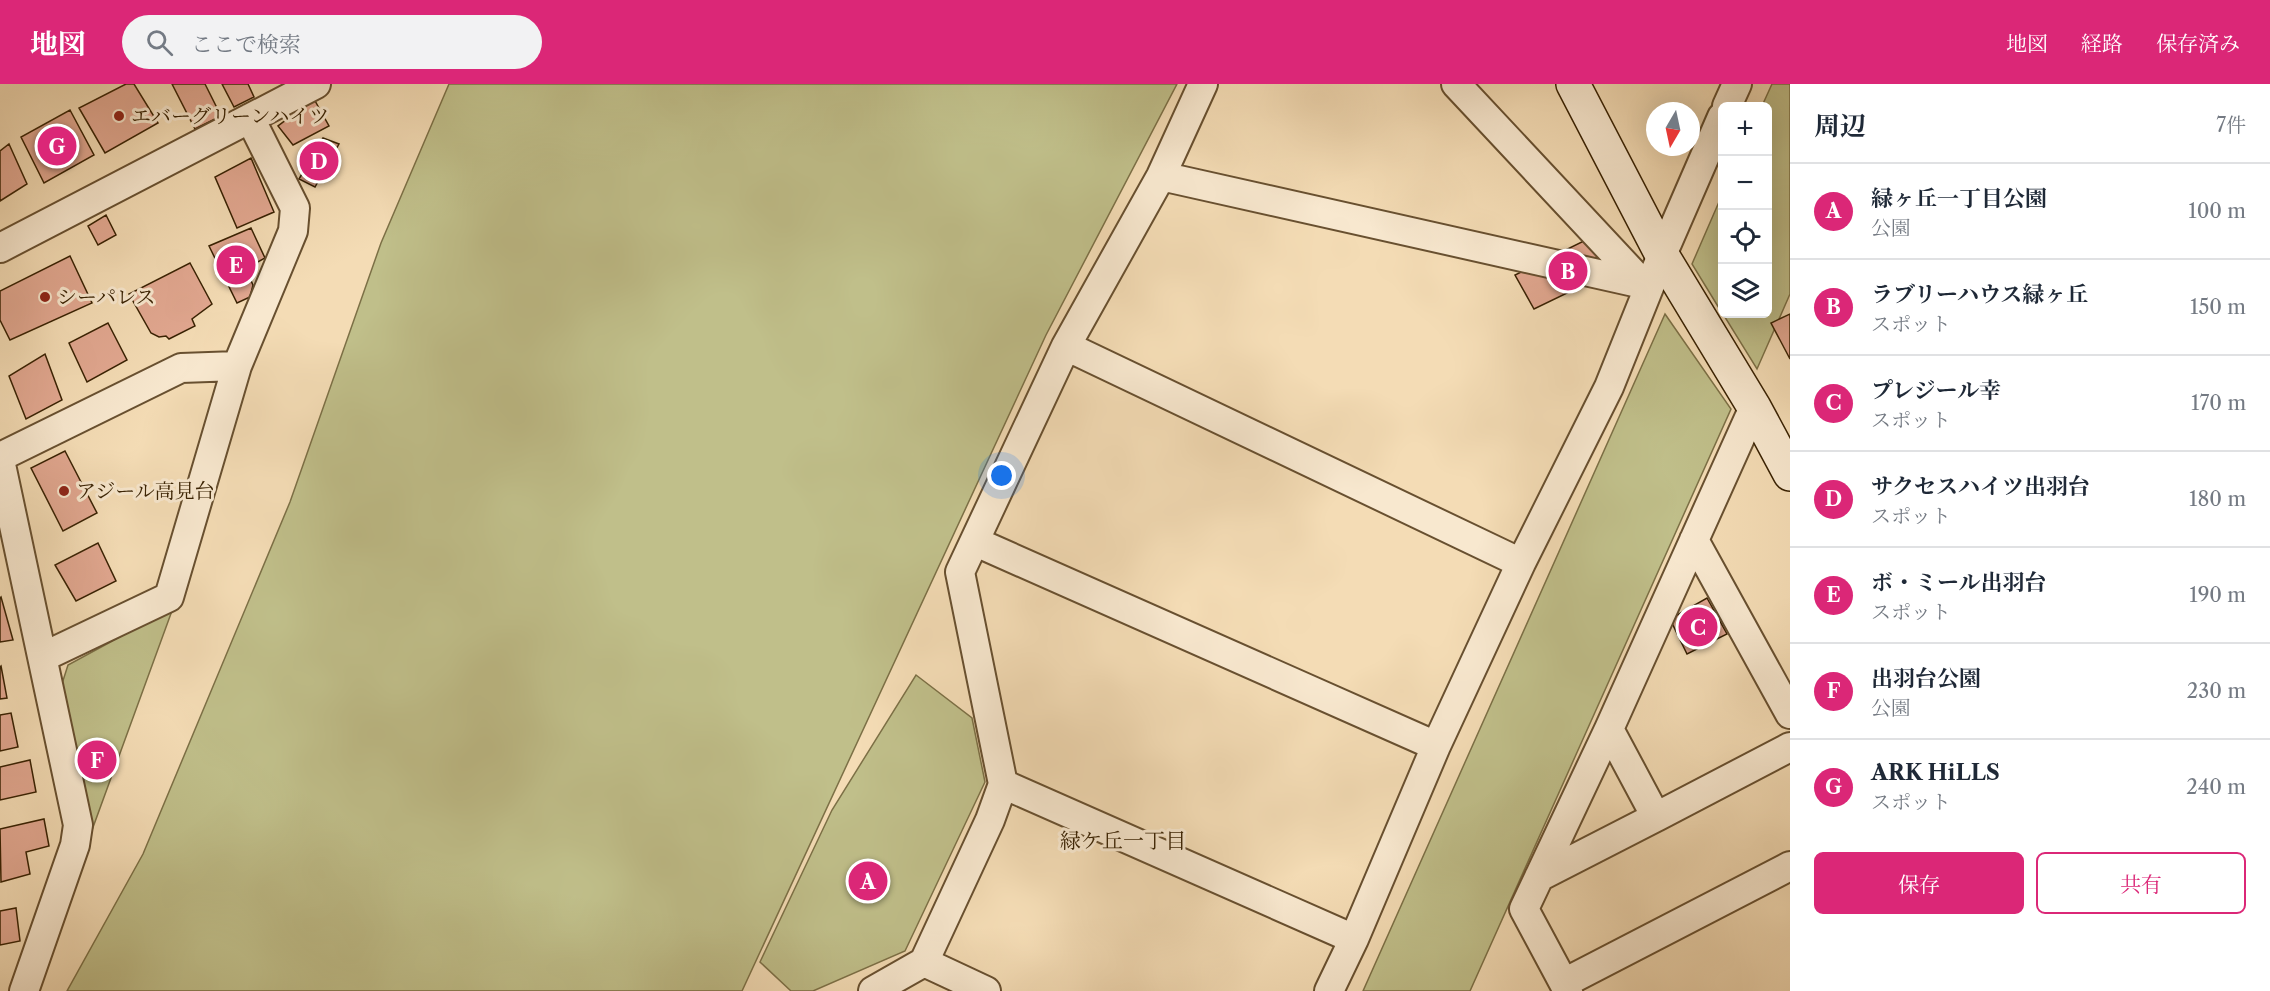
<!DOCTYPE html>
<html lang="ja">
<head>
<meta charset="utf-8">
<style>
	body { margin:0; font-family:"Libre Caslon Text","Noto Serif JP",serif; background:#f2f2f3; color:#1f2937 }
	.controls { position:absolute; right:18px; top:18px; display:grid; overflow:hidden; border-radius:9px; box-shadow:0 6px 24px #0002 }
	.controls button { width:54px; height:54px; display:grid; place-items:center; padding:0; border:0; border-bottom:2px solid #e0e1e3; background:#fff; color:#1f2937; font:30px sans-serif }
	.compass { position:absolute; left:1646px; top:18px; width:54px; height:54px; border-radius:50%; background:#fff; box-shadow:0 6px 24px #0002; rotate:189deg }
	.you { position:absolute; left:1002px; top:392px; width:21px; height:21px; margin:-15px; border:4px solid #fff; border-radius:50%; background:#1a73e8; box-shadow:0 0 0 9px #1a73e833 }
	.badge { display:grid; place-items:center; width:39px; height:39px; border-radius:50%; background:#db2777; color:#fff; font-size:20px; font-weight:700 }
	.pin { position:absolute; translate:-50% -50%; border:3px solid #fff; box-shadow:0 2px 6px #0006 }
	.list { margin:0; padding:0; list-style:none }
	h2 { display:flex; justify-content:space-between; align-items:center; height:78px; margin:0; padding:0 24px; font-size:26px }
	h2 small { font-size:20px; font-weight:400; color:#747a83 }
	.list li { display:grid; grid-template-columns:39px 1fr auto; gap:18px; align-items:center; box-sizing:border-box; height:96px; padding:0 24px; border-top:2px solid #e0e1e3 }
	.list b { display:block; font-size:22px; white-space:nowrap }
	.list p { margin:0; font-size:20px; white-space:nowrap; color:#747a83 }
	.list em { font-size:20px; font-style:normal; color:#747a83 }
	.actions { display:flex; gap:12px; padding:18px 24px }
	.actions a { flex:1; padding:14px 0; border:2px solid #db2777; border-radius:9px; text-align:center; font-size:21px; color:#db2777 }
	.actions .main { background:#db2777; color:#fff }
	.icon { flex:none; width:33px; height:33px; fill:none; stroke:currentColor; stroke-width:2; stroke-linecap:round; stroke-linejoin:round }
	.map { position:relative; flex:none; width:1790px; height:907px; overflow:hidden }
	header { display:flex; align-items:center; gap:36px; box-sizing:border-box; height:84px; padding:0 30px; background:#db2777; color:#fff }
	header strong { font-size:28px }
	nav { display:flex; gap:33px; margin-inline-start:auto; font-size:21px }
	.search { width:420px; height:54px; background:#f2f2f3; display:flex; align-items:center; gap:15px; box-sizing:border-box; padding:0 21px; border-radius:33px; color:#747a83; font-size:22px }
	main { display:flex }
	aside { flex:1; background:#fff }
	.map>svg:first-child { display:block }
	.green { fill:#c0bf8a; stroke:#7c7046; stroke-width:1.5 }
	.building { fill:#e2a891; stroke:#392203; stroke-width:1.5 }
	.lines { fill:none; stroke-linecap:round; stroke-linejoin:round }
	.street-casing { stroke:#685030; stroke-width:32 }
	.secondary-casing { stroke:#392203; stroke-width:36 }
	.street { stroke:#f8e8cf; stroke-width:28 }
	.secondary { stroke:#f8e8cf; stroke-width:33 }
	.poi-dot { fill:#8f2418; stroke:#f8e8cf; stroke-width:2 }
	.labels { text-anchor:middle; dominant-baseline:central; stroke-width:6; stroke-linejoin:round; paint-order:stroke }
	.poi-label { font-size:20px; fill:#392203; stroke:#f8e8cf; text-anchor:start }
	.neighbourhood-label { font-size:21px; fill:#392203; stroke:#f8e8cf }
</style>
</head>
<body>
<header>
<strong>地図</strong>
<div class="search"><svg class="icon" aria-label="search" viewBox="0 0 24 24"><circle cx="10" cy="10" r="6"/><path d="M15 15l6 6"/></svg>ここで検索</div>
<nav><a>地図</a><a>経路</a><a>保存済み</a></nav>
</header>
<main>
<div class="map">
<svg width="1790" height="907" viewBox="0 0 1790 907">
	<rect width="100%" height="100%" fill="#f4dcb5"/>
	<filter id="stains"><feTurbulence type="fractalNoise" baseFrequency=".00333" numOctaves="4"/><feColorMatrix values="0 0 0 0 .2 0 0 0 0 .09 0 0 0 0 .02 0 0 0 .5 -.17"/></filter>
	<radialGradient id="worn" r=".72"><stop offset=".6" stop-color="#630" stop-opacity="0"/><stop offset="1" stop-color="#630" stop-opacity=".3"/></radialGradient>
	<path class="green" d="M449 0H1177L1046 251 742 907H67L143 770 290 418 381 159Z
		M1772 0H1790V210L1757 285 1723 230H1768V22H1762Z
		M1722 111V229L1692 180Z
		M1665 230 1731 325 1470 907H1363Z
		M173 524 92 746 60 606 68 581Z
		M916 591 972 634 985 698 905 867 813 907H791L760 878 832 726Z"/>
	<path class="building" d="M126 0H134L158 39 105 69 79 24Z
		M172 0H205L221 32 195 45Z
		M222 0H248L254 13 234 23Z
		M314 15 329 42 293 61 278 42Z
		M70 26 94 71 44 99 21 53Z
		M323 54 339 60 315 103 299 95Z
		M9 60 27 100 0 117V67Z
		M251 74 274 128 237 144 215 93Z
		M106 131 116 151 98 161 88 142Z
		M251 144 265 174 254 180 255 186 248 190 253 201 250 213 237 219 209 162Z
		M1604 147 1621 183 1534 225 1515 191Z
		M70 172 92 219 10 256 0 236V207Z
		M190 179 212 220 192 235 195 242 169 255 166 252 159 253 151 249 129 210Z
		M1790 230V275L1771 239Z
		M108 239 127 276 87 298 69 259Z
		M45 270 62 316 26 335 9 292Z
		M65 367 97 429 63 447 31 384Z
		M98 459 116 497 76 517 55 481Z
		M1 513 13 556 0 558V514Z
		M1707 514 1727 550 1687 570 1670 535Z
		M1 582 7 614 0 615V583Z
		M11 629 18 663 0 667V631Z
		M30 676 36 708 0 716V683Z
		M44 735 49 762 26 768 30 790 1 798 0 745Z
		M16 824 20 857 0 861V827Z"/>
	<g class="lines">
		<g class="street-casing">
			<path id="street" d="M1456 0 1643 200
				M1727 22 1737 0
				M1161 92 1643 200
				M0 164 316 0
				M1066 262 1521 479
				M0 373 181 284 237 282
				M0 376 78 741 75 761 24 907
				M1694 456 1790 630
				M976 458 1436 662
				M43 573 169 513 237 282 293 147 295 124 250 34
				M1609 645 1656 733 1790 663
				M1003 700 1354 855
				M1539 793 1656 733
				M924 878 986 907
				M1564 899 1790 782
				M873 907 924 878 990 736 1003 700 960 488 1066 262 1161 92 1203 0
				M1329 907 1354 855 1436 662 1521 479 1609 303 1662 171 1722 33
				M1568 907 1524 825 1609 645 1754 323"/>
		</g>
		<g class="secondary-casing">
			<path id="secondary" d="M1573 0 1662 171 1754 323 1790 390"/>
		</g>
		<use href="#street" class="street"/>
		<use href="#secondary" class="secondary"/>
	</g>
	<g class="poi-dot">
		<circle cx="119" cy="32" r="6"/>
		<circle cx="45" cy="213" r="6"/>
		<circle cx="64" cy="407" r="6"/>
	</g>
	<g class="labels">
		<g class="poi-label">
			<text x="131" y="32">エバーグリーンハイツ</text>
			<text x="57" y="213">シーパレス</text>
			<text x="76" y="407">アジール高見台</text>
		</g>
		<g class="neighbourhood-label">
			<text x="1123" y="756">緑ケ丘一丁目</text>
		</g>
	</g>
	<rect width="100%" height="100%" filter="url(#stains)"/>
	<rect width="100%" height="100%" fill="url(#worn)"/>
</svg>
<div class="controls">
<button>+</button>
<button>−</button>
<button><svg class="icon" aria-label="locate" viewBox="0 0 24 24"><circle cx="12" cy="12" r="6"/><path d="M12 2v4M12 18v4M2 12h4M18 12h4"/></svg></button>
<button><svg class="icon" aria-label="layers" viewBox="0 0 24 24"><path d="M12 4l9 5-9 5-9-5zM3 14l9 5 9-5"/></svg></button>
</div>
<svg class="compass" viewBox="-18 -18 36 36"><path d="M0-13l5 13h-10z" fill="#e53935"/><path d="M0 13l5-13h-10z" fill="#747a83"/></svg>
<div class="you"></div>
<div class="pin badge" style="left:868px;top:797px">A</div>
<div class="pin badge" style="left:1568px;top:187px">B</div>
<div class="pin badge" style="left:1698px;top:543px">C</div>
<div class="pin badge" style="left:319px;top:77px">D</div>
<div class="pin badge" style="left:236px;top:181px">E</div>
<div class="pin badge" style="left:97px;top:676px">F</div>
<div class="pin badge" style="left:57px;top:62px">G</div>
</div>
<aside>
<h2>周辺<small>7件</small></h2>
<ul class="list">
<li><span class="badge">A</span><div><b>緑ヶ丘一丁目公園</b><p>公園</p></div><em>100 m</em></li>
<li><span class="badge">B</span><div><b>ラブリーハウス緑ヶ丘</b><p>スポット</p></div><em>150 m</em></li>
<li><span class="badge">C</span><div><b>プレジール幸</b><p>スポット</p></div><em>170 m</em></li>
<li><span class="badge">D</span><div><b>サクセスハイツ出羽台</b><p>スポット</p></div><em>180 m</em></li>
<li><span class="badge">E</span><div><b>ボ・ミール出羽台</b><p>スポット</p></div><em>190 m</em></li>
<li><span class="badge">F</span><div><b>出羽台公園</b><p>公園</p></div><em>230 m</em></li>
<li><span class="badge">G</span><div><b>ARK HiLLS</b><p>スポット</p></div><em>240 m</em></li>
</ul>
<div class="actions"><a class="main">保存</a><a>共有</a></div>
</aside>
</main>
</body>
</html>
